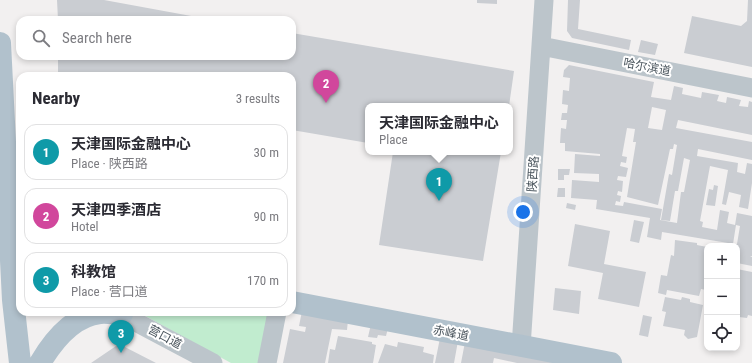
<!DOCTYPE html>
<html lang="en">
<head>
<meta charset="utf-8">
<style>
	body { margin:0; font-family:"Roboto Condensed","Noto Sans SC",sans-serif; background:#f7f7f7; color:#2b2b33 }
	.controls { position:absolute; right:12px; bottom:12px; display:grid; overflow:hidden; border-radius:8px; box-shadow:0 2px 6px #0003 }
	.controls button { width:36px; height:36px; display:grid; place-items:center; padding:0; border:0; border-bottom:1px solid #e1e1e2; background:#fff; color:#2b2b33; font:20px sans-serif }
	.you { position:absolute; left:523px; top:212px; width:14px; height:14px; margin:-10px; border:3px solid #fff; border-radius:50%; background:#1a73e8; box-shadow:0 0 0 6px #1a73e833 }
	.badge { display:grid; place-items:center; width:26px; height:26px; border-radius:50%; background:#b45309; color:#fff; font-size:13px; font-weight:700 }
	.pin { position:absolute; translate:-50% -33px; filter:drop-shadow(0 1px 2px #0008) }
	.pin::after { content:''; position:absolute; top:21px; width:14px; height:12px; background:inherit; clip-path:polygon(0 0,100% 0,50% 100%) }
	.popup { position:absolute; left:365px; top:103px; width:148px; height:52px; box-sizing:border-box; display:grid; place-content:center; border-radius:8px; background:#fff; filter:drop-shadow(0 1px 3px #0005); font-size:13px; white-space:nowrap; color:#7c7c81 }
	.popup b { font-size:15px; color:#2b2b33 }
	.popup::after { content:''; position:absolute; left:50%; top:100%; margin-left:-8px; border:8px solid transparent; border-top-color:#fff }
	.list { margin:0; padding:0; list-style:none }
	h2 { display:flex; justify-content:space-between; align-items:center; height:52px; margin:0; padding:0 16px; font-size:17px }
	h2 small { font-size:13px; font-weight:400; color:#7c7c81 }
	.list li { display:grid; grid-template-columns:26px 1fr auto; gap:12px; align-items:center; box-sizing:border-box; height:56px; margin:0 8px 8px; padding:0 8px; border:1px solid #e1e1e2; border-radius:12px }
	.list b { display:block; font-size:15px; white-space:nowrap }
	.list p { margin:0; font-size:13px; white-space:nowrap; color:#7c7c81 }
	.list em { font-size:13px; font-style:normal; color:#7c7c81 }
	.icon { flex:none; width:22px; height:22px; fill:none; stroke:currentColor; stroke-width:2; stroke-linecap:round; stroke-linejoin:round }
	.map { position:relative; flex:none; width:752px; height:363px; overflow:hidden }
	.search { position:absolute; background:#fff; box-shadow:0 2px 6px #0003; left:16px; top:16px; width:280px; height:44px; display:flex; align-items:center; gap:10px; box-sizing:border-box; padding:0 14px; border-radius:12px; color:#7c7c81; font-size:15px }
	.panel { position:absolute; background:#fff; box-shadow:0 2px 6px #0003; left:16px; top:72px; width:280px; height:244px; border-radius:12px }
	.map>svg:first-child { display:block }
	.green { fill:#c1eccf }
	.building { fill:#cacdd2; fill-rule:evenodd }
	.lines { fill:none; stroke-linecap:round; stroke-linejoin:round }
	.minor { stroke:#bcc5cb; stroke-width:19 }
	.major { stroke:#b1c1cc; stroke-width:22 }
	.tree { fill:#7daf92 }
	.labels { text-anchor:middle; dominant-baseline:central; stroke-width:4; stroke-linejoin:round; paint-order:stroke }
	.street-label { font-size:12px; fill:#49545c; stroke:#fff }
</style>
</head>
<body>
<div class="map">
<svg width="752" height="363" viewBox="0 0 752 363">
	<rect width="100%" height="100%" fill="#f2f0f0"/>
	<path class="green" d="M138 312H269L259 363H231Z"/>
	<path class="building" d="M57 0H104L213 20H58Z
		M477 0H497V4L477 3Z
		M568 0H580L578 29 631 40 629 50 572 38 567 31Z
		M748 0H752V67L684 53 692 16 741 26 747 21Z
		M292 33 514 71 509 106H368V143L292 130V76H58V56H292Z
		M641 40 658 44 655 55 638 52Z
		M569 65 654 82 651 97 671 100 674 86 683 88 682 94 701 98 702 92 719 95 717 101 726 103 727 97 741 100 739 106 748 107 749 101 752 102V135L678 120 676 128 752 142V160L698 149 697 156 738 163 737 172 745 174 747 163 752 164V183L748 209 739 207 741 195 729 192 726 205 722 204 728 170 710 166 700 221 703 222 702 227 717 230 720 210 729 212 727 223 735 225 737 213 752 216V256H750L752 257V266L737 263V246H727L728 243 662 232 661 240 647 237 650 218 596 209 597 200 571 198 572 180 599 182V174L574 173 575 154 600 156V154L565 151V143H560L561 128 566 129 567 120H561L562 113H567L568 105 562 104 563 90 569 91 570 78 563 77 564 70ZM652 107 666 110 662 130 648 128ZM627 128 635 129 633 142H636L627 197 658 205 670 149H673L674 144 677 145 672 175 669 174 661 220 670 221 675 191H678L684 158 690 160 684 192H681L677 223 660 220 662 209 624 202 623 206 615 205 616 201 620 202 621 196 617 195 618 191 622 192 623 181 617 180 618 176 626 177 628 168 620 166 621 162 626 163 627 157 622 156ZM736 225 740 226 737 244H733Z
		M393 152H501L483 261 379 245Z
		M558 169H570L569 175H564V180H558Z
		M714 185 718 186 715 206 706 205 709 189 713 190Z
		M558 188H565V197H557Z
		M567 203 576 205 575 210 566 208Z
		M634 220 644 222 639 243 630 241Z
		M575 224 610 231 604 264 646 272 639 307 598 299 603 273 568 266Z
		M675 240 697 243V245L707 247 706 290 701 289 699 296 667 290 666 295 658 293 661 275 667 276 671 255 674 256Z
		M737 269 752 272V316L748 315 747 318 739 317 737 319Z
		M555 288 581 291 579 314 553 310Z
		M665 297 681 300 682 297 690 299V302L703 305 697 337 688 339 684 335 685 330 663 326 666 312 662 311Z
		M302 311 348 320 347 330 332 329 325 363H283L290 329 305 332 306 327 299 326Z
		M643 315 652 317 648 337 639 335Z
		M371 324 388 328 386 336 378 335 377 338 368 337Z
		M338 336 372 342V344L376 345 373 363H328L330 349 335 350Z
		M440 338 458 341 454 363H435Z
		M398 342 424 347 423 352 434 355 433 363H378L385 344 397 347Z
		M465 342 556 363H517L494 358 493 363H461Z
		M119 344 156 363H91Z"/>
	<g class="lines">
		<path class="minor" d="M541 46 752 88
			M117 312 213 363
			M521 347 544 0
			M267 363 277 312"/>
		<path class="major" d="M0 43 13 300 20 363
			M292 302 611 363
			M40 363C53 341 73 316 100 313 107 312 115 314 122 314"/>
	</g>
	<circle class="tree" cx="118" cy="330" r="6"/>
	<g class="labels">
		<g class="street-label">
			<text transform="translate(647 67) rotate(11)">哈尔滨道</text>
			<text transform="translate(533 174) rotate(-86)">陕西路</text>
			<text transform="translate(451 333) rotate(11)">赤峰道</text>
			<text transform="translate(165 337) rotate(28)">营口道</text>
		</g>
	</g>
</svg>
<div class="controls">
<button>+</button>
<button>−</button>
<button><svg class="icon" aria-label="locate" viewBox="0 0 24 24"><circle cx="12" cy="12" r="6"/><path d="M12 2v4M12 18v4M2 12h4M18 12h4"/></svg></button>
</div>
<div class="you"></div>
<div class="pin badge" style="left:439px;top:201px;background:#0f9aa8">1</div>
<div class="popup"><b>天津国际金融中心</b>Place</div>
<div class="pin badge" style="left:326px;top:103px;background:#d1479c">2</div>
<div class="pin badge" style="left:121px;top:353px;background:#0f9aa8">3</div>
<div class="search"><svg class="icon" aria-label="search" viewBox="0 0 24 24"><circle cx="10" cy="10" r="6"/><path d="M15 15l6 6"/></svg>Search here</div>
<section class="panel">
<h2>Nearby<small>3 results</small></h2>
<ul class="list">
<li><span class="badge" style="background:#0f9aa8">1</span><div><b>天津国际金融中心</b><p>Place · 陕西路</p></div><em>30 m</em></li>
<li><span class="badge" style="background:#d1479c">2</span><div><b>天津四季酒店</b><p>Hotel</p></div><em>90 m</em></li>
<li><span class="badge" style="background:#0f9aa8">3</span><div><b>科教馆</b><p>Place · 营口道</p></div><em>170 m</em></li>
</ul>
</section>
</div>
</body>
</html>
